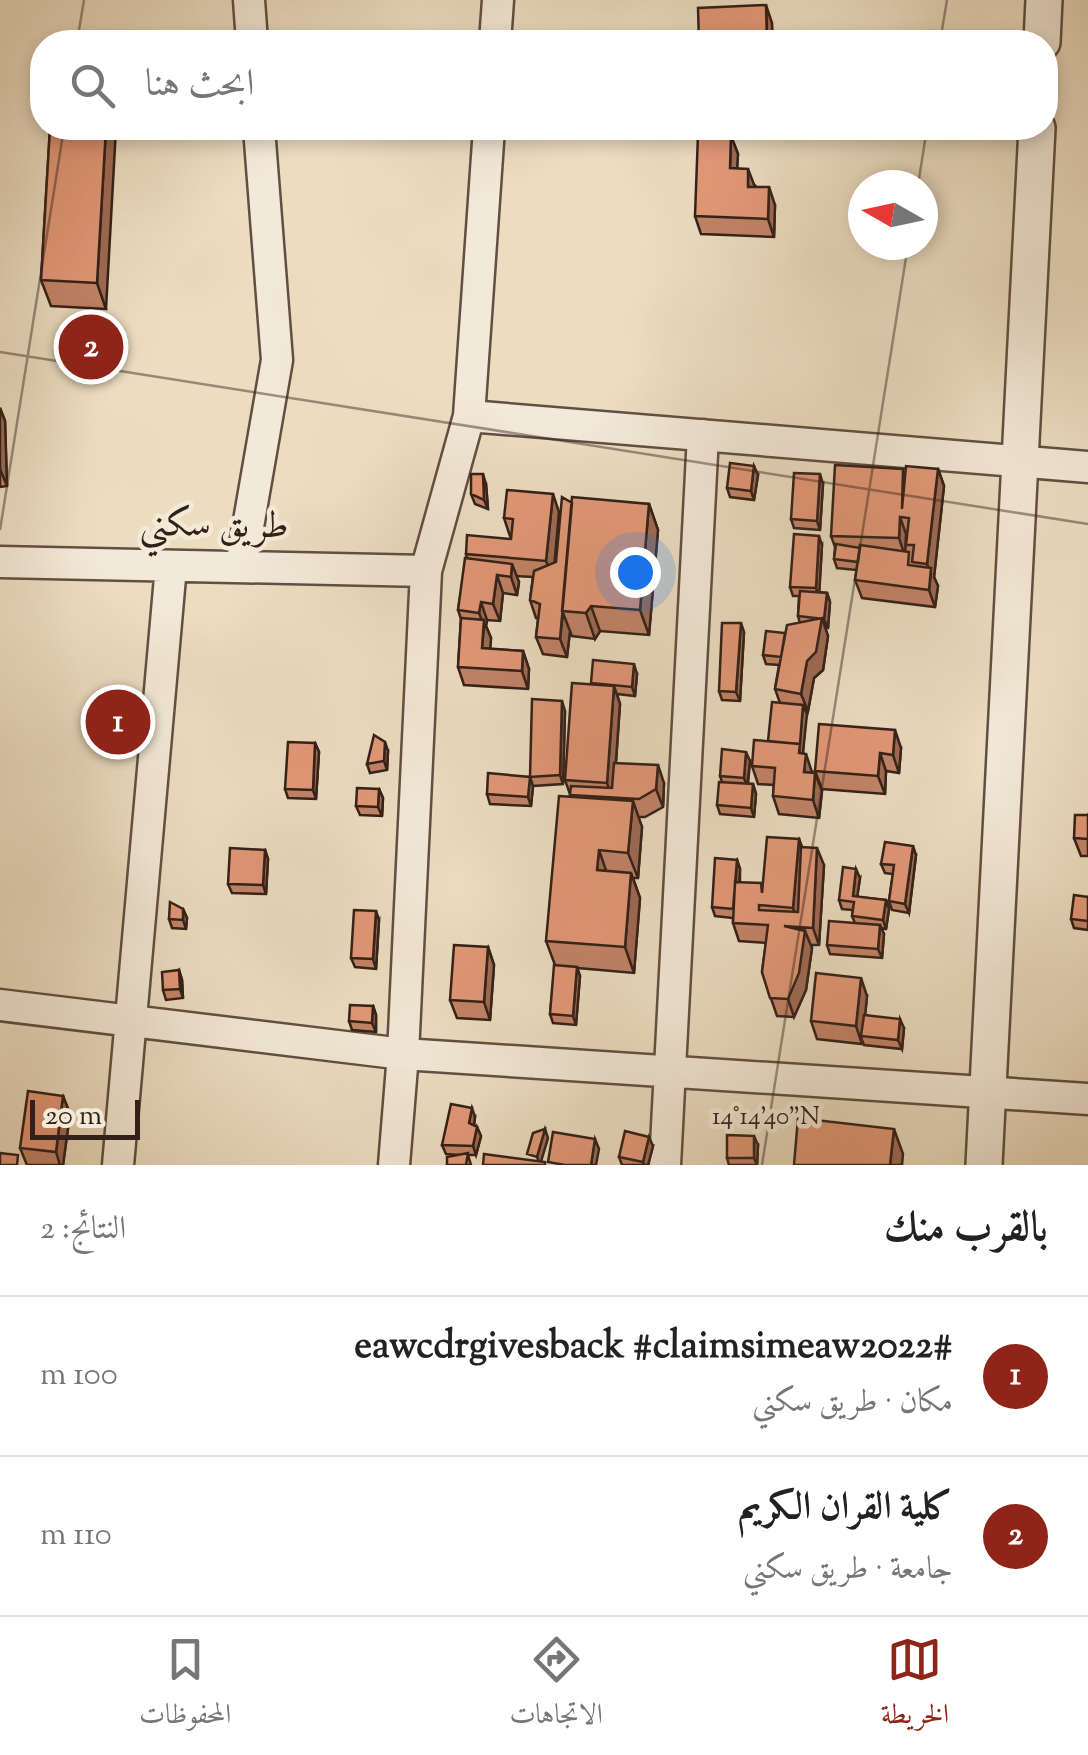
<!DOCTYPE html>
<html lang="ar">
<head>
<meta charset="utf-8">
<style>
	body { margin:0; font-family:"Sorts Mill Goudy",Amiri,serif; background:#f6f6f6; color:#222; direction:rtl }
	.compass { position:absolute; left:848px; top:170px; width:90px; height:90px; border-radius:50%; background:#fff; box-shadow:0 5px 15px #0003; rotate:279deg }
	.scale { position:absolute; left:30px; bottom:25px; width:110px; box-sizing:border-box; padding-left:10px; border:5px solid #332018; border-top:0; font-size:28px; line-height:35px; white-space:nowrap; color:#332018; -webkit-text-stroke:8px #f3e9d7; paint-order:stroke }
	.you { position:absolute; left:635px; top:572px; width:35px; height:35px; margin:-25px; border:8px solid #fff; border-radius:50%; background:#1a73e8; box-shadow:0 0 0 15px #1a73e833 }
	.badge { display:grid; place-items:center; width:65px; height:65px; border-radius:50%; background:#8f2418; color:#fff; font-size:32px; font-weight:700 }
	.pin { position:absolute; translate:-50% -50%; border:5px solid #fff; box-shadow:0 2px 10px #0006 }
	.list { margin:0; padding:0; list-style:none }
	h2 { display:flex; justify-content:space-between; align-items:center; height:130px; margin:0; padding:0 40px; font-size:42px }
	h2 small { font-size:32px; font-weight:400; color:#767676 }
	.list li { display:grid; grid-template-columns:65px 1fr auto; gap:30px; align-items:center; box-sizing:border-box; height:160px; padding:0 40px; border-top:2px solid #e0e0e0 }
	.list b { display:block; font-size:38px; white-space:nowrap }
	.list p { margin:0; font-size:32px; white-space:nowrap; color:#767676 }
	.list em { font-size:32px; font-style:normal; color:#767676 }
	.icon { flex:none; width:55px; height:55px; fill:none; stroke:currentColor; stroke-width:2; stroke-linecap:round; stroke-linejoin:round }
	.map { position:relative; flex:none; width:1088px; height:1165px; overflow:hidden; direction:ltr }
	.search { position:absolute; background:#fff; box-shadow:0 5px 15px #0003; left:30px; right:30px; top:30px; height:110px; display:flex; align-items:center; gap:25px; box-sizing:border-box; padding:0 35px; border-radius:40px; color:#767676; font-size:38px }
	.sheet { height:450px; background:#fff }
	nav { display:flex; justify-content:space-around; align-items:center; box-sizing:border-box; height:140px; border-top:2px solid #e0e0e0; background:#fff; font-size:28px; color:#767676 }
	nav a { display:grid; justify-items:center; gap:5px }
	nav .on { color:#8f2418 }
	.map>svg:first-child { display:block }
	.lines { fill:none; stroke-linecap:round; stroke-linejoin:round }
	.minor-casing { stroke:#614f42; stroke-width:35 }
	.tertiary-casing { stroke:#614f42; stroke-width:40 }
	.minor { stroke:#f3e9d7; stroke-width:30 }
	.tertiary { stroke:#f3e9d7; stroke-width:35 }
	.wall { fill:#c28367; stroke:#332018; stroke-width:2.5 }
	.shaded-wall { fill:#9e6a54; stroke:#332018; stroke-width:2.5 }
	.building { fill:#e29878; stroke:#332018; stroke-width:2.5 }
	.ticks { fill:none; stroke:#332018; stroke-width:2.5; stroke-opacity:0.45 }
	.labels { text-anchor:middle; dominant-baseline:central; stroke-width:9; stroke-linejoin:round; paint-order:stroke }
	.street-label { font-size:38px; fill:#332018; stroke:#f3e9d7 }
	.ticks-label { font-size:25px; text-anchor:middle; fill:#332018; stroke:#f3e9d7; stroke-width:9; stroke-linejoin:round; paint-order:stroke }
</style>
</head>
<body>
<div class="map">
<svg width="1088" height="1165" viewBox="0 0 1088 1165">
	<rect width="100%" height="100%" fill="#ecddc1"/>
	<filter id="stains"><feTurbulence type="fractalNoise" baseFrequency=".002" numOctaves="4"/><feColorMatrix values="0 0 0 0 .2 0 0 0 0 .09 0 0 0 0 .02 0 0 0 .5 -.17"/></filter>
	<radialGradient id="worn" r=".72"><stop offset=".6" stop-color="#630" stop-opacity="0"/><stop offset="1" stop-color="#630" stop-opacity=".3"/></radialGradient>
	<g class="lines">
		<g class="minor-casing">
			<path id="minor" d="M249 0 252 42
				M495 42 498 0
				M469 416 1088 467
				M0 562 426 571
				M241 567 277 360 259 128
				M0 1005 403 1054 1088 1099
				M118 1165 171 566
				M394 1165 403 1054 426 571 469 416 489 128
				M665 1165 703 435"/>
		</g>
		<g class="tertiary-casing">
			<path id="tertiary" d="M1042 42 1044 0
				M984 1165 1037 128"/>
		</g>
		<use href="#minor" class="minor"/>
		<use href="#tertiary" class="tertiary"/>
	</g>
	<path class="wall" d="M50 128 106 309 51 306 41 280Z
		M731 136 738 154 737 168 775 205 774 237 701 234 695 216Z
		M0 408 5 421 7 486 0 487Z
		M938 469 944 486 934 577 938 586 935 607 862 598 855 580 857 570 837 568 834 559 835 547 831 536 905 476Z
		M758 475 754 500 730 497 727 488Z
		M486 484 488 509 475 504 471 494Z
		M823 484 820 530 794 528 791 519Z
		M572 503 649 504 658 530 649 635 600 631 595 639 572 636 570 631 567 657 543 654 536 637 538 619 536 618 530 600 533 577 516 576 519 582 517 595 503 593 500 621 487 620 486 626 491 638 490 649 523 651 529 669 528 689 464 685 458 667 461 619 458 610 467 558 466 554 511 539 504 518 559 512 554 563 556 562Z
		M822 545 819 592 827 593 830 602 828 628H825L828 636 823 670 814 678 808 711H806L803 752 812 773H815L822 791 819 818 779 814 773 796 774 785 758 784 752 766 768 741 780 703 775 689 779 665 766 664 763 655 785 633 800 623 798 616 799 596H793L790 587Z
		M744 632 740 701 722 700 719 691Z
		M637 674 635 696 617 694 620 704 616 763 664 783 663 807 645 817H638L642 827 638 878H633L640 898 634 973 577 968 580 976 576 1025 553 1023 550 1014 555 965 546 941 571 797 565 780 592 684Z
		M131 702 128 743 104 742 101 733Z
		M565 711 563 784 533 786 531 806 490 804 487 794 530 777Z
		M315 743 319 752 316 799 288 798 285 789Z
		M901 748 899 773 886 771 885 794 822 789 815 771Z
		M388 751 387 770 370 773 367 764Z
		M750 761 748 784H753L756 794 754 817 720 814 717 805 722 782 720 776Z
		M379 789 383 798 382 816 360 815 356 806Z
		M1088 815V856H1081L1074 838Z
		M799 839 802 847 824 865 819 945H811L812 948 806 990 794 1017 777 1016 762 972 766 943 739 941 733 923V918L715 916 712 907 737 860 740 869V882L762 888Z
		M265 850 268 859 266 894 232 893 228 884Z
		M916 855 909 913 892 910 889 901 893 874 885 873 881 864Z
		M860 878 857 897 886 900 889 909 886 929 881 928 884 934 882 958 830 954 827 945 855 923 852 916 853 910 842 909 839 900Z
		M1088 897V930L1074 928 1071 919Z
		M183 909 187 918 186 929 172 928 169 919Z
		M379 920 376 969 355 967 351 958Z
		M488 947 494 965 490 1020 457 1018 450 1000Z
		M179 970 182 980 183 998 166 1000 163 990Z
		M867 996 865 1015 904 1028 902 1049 864 1045 862 1040V1044L817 1039 811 1021Z
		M373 1006 376 1015V1032L352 1030 349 1021Z
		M63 1096 70 1114 63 1165H27L20 1148Z
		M475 1117 474 1125 477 1127 481 1136 476 1155H468L471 1165H447L459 1155 446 1154 442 1145Z
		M758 1145 757 1165H729L727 1158Z
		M653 1146 648 1165H622L619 1157Z"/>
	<path class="shaded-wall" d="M766 5 772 23 773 42H767Z
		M106 128H116L106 309 97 283Z
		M731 136 738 154 736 186 730 168Z
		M748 169 755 187H748Z
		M769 187 775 205 774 237 768 219Z
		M0 408 5 421 7 486 0 469Z
		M754 466 758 475 754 500 751 491Z
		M938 469 944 486 934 577 938 586 935 607 929 590 931 573 927 564Z
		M483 474 486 484 488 509 484 500Z
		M820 474 823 484 820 530 817 521Z
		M553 494 559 512 553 579 546 561Z
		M649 504 658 530 649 635 640 610Z
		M900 517 906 534 905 556 899 538Z
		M819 536 822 545 819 598 816 588Z
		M512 564 519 582 517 595 511 577Z
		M497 575 503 593 500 621 493 604Z
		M827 593 830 602 828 628 824 619Z
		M481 602 487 620 486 626 491 638 489 666 482 648 484 626 479 613Z
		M591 606 600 631 595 639 586 613Z
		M563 613 570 631 567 657 560 639Z
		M822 618 828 636 823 670 814 678 808 711 801 694 807 661Z
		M741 623 744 632 740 701 736 692Z
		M523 651 529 669 528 689 522 671Z
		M634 664 637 674 635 696 632 687Z
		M614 686 620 704 613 801 607 783Z
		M128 693 131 702 128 743 125 734Z
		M562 701 565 711 563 784 560 775Z
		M803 705 807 714 803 752 806 759V754L812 772 811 790 799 753Z
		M895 730 901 748 899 773 893 755Z
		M385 742 388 751 387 770 384 761Z
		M315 743 319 752 316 799 313 790Z
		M746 752 750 761 747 787 744 778Z
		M880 753 886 771 885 794 878 776Z
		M658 765 664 783 663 807 656 789Z
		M815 773 822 791 819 818 813 800Z
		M530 777 533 786 531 806 528 797Z
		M753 784 756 794 754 817 751 808Z
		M379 789 383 798 382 816 378 807Z
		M633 801 642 827 638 878 628 853Z
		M799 839 805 857 799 926 793 908Z
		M913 846 916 855 909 913 905 904Z
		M817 848 824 865 819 945 813 928Z
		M265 850 268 859 266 894 263 885Z
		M599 850 608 876 597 870Z
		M737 860 740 869 737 918 734 909Z
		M856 869 860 878 856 905 853 896Z
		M631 873 640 898 634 973 625 947Z
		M886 900 889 909 886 929 883 920Z
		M183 909 187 918 186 929 183 920Z
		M376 911 379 920 376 969 373 959Z
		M880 925 884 934 882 958 878 949Z
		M805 931 812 948 806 990 794 1017 788 999Z
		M488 947 494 965 490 1020 484 1002Z
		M577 967 580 976 576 1025 573 1016Z
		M179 970 182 980 183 998 180 989Z
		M861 978 867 996 863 1036H861L862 1044 856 1026Z
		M373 1006 376 1015V1032L372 1023Z
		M900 1019 904 1028 902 1049 898 1040Z
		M63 1096 70 1114 63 1165H60L56 1152Z
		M472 1108 475 1117 473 1132 469 1123Z
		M477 1127 481 1136 476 1155 473 1146Z
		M545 1129 548 1138 540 1165 537 1157Z
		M894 1129 903 1154 902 1165H890Z
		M754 1136 758 1145 757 1165 754 1158Z
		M649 1137 653 1146 648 1165H644L643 1162Z
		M595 1139 599 1149 596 1165H591Z"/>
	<path class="building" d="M766 5 767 42H699L698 8Z
		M50 128H106L97 283 41 280Z
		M698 134 731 136 730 168 748 169V187H769L768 219 695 216Z
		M730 463 754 466 751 491 727 488Z
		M835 465 903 469 902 509 906 466 938 469 927 564 912 562 914 545H906L909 518 900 517 899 538 831 536Z
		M794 473 820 474 817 521 791 519Z
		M471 474H483L484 500 471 494Z
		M507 490 553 494 546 561 466 554 467 535 511 539 513 519 504 518Z
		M562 497 572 503 560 639 536 637 540 604 530 600 534 571 556 562Z
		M572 497 649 504 640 610 591 606 586 613 562 611Z
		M794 534 819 536 816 588 790 587Z
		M836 544 860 548 858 562 834 559Z
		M860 545 909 552 908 565 931 568 929 590 855 580Z
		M465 558 512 564 511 577 497 575 493 604 481 602 479 613 458 610Z
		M800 591 827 593 824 619 798 616Z
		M461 618 484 620 482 648 523 651 522 671 458 667Z
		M822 618 816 652 807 661 801 694 775 689 787 625Z
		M722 623H741L736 692 719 691Z
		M766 631 785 633 781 657 763 655Z
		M593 660 634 664 632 687 591 683Z
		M572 683 614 686 607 783 565 780Z
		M103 692 128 693 125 734 101 733Z
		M532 699 562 701 560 775 530 777Z
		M772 702 803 705 800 744 768 741Z
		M819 724 895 730 893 755 880 753 878 776 815 771Z
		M374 735 385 742 384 761 367 764Z
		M754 740 800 744 799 753 806 754 804 772 815 773 813 800 773 796 775 768 752 766Z
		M288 742 315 743 313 790 285 789Z
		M722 749 746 752 744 778 720 776Z
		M614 763 658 765 656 789 639 799 570 795 571 786 612 788Z
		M488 773 530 777 528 797 487 794Z
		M719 782 753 784 751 808 717 805Z
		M357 788 379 789 378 807 356 806Z
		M559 796 633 801 628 853 599 850 597 870 631 873 625 947 546 941Z
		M1075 815H1088V839L1074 838Z
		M767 837 799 839 793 908 759 905V910L798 912 801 847 817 848 813 928 784 926 805 931 799 973 788 999 770 998 762 972 768 925 733 923 735 882 761 883 762 893Z
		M885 842 913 846 905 904 889 901 894 865 881 864Z
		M230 848 265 850 263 885 228 884Z
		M715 858 737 860 733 909 712 907Z
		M843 867 856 869 853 896 886 900 883 920 852 916 854 902 839 900Z
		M1074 895 1088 897V921L1071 919Z
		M170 902 183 909V920L169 919Z
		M354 910 376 911 373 959 351 958Z
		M829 921 880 925 878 949 827 945Z
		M454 945 488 947 484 1002 450 1000Z
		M554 965 577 967 573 1016 550 1014Z
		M179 970 180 989 163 990 162 972Z
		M816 973 861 978 856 1026 811 1021Z
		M350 1005 373 1006 372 1023 349 1021Z
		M864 1015 900 1019 898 1040 861 1036Z
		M28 1091 63 1096 56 1152 20 1148Z
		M451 1104 472 1108 469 1123 477 1127 473 1146 442 1145Z
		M798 1118 894 1129 890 1165H794Z
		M545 1129 537 1157 527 1154 533 1133Z
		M625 1131 649 1137 643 1162 619 1157Z
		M553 1132 595 1139 591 1165H565L548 1162Z
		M727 1135 754 1136V1158H727Z
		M0 1153 18 1155 17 1165H0Z
		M468 1153 466 1165H447V1157Z
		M484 1154 545 1162V1165H483Z"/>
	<path class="ticks" d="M77 42 84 0M940 42 947 0M918 185 927 128M0 352 1088 524M0 530 64 128M762 1165 908 245"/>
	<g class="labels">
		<g class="street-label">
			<text transform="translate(214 527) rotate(1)">طريق سكني</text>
		</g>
	</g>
	<g class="ticks-label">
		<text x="766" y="1124">14°14'40"N</text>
	</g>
	<rect width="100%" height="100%" filter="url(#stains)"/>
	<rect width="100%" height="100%" fill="url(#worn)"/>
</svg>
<svg class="compass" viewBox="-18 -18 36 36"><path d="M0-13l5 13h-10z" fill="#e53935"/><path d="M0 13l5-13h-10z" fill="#767676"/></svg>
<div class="scale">20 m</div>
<div class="you"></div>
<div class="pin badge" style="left:118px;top:722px">1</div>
<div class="pin badge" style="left:91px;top:347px">2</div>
<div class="search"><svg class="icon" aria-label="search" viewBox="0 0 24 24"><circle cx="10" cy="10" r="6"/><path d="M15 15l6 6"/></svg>ابحث هنا</div>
</div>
<section class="sheet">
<h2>بالقرب منك<small>النتائج: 2</small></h2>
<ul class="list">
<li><span class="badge">1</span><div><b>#eawcdrgivesback #claimsimeaw2022</b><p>مكان · طريق سكني</p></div><em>100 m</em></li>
<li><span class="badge">2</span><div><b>كلية القران الكريم</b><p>جامعة · طريق سكني</p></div><em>110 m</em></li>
</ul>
</section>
<nav>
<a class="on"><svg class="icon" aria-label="map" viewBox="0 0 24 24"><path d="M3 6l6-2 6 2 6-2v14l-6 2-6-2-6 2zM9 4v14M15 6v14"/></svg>الخريطة</a>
<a><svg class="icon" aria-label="directions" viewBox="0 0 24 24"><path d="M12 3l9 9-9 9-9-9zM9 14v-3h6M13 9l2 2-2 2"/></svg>الاتجاهات</a>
<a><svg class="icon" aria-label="saved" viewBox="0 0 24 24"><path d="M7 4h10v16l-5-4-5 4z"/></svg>المحفوظات</a>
</nav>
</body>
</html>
